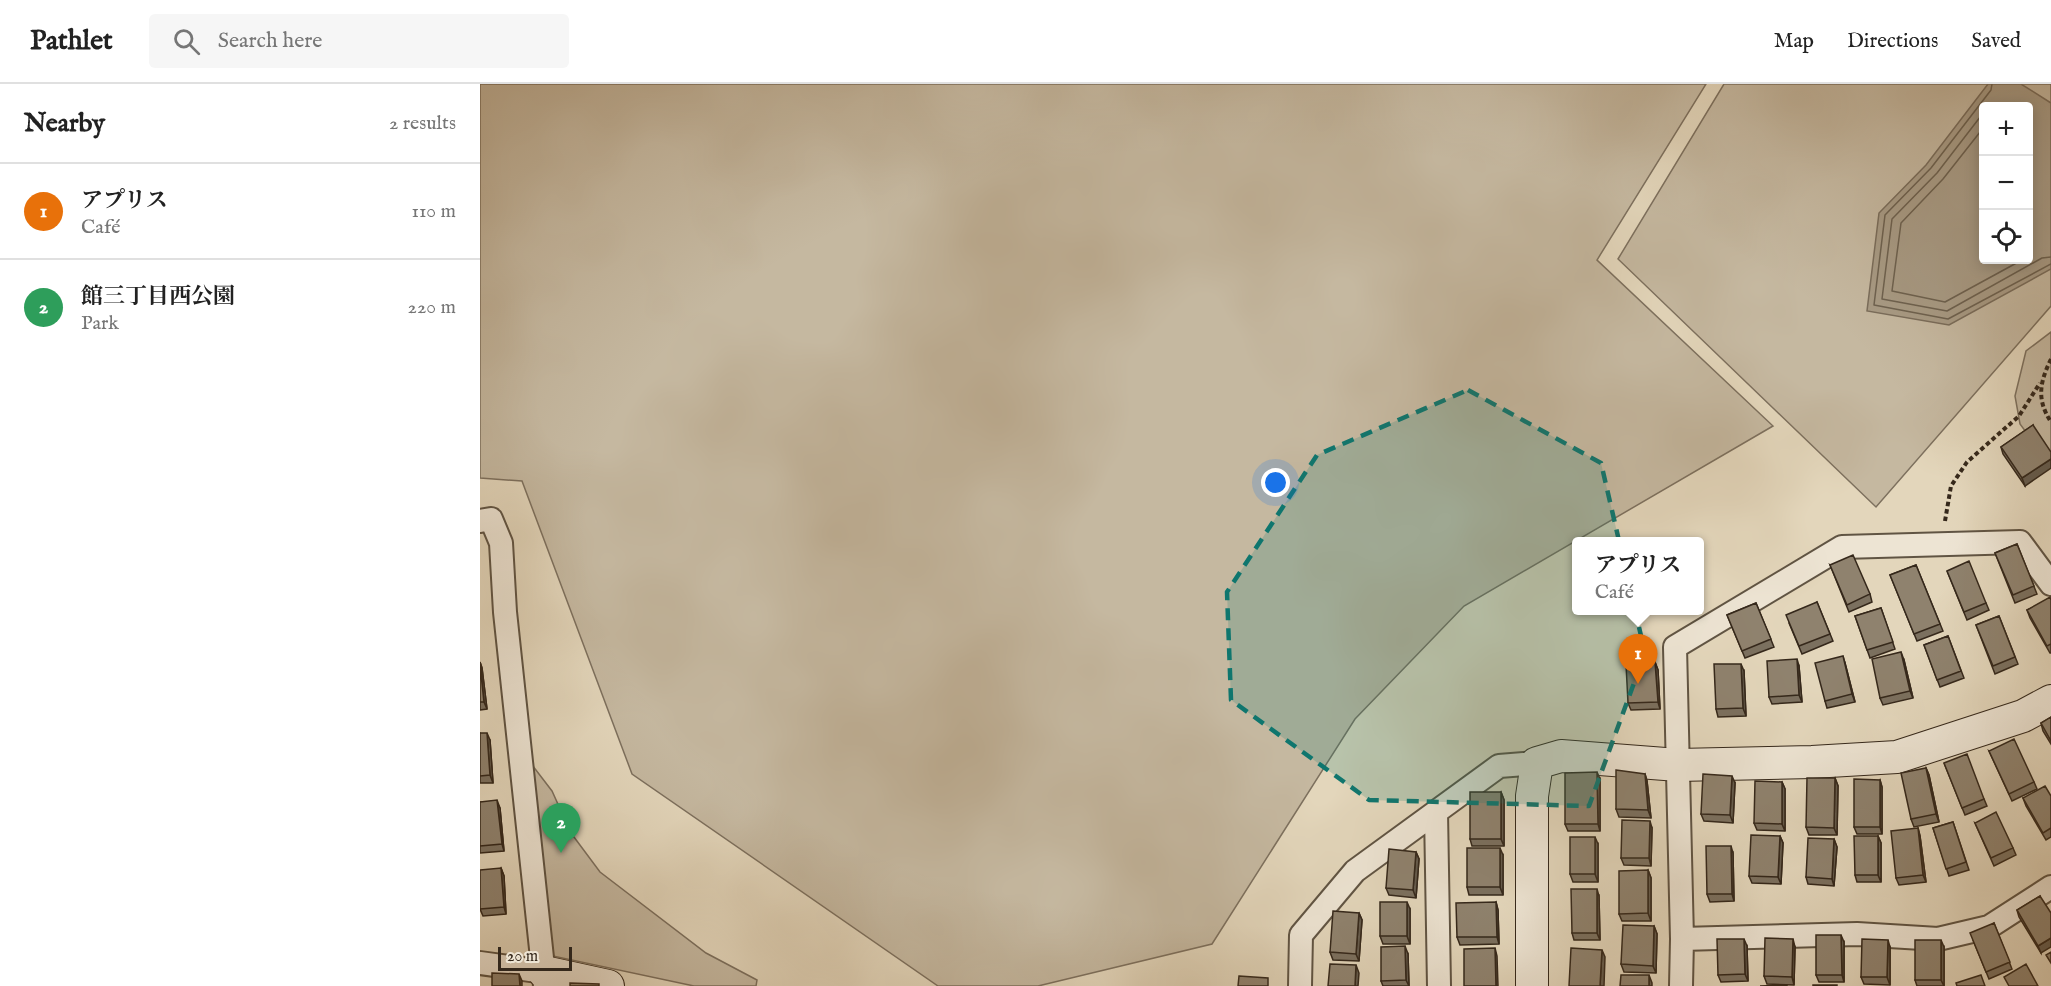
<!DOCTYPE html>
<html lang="en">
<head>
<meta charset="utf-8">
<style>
	body { margin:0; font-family:"IM FELL English","Noto Serif JP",serif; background:#f6f6f6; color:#222 }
	.controls { position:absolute; right:18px; top:18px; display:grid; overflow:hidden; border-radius:6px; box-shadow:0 3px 15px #0003 }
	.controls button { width:54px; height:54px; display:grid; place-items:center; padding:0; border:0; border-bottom:2px solid #e0e0e0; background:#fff; color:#222; font:30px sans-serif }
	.scale { position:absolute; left:18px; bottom:15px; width:74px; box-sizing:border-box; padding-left:6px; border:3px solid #35281b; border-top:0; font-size:16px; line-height:21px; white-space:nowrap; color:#35281b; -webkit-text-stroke:4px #ede4d3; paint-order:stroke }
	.you { position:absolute; left:796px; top:399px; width:21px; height:21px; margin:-15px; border:4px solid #fff; border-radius:50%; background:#1a73e8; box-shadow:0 0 0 9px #1a73e833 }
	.badge { display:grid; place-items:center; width:39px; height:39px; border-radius:50%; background:#8f2418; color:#fff; font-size:20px; font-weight:700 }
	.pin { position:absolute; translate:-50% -50px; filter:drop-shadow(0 2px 3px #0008) }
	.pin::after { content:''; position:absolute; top:32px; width:21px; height:18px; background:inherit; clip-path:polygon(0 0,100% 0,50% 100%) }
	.popup { position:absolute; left:1092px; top:453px; width:132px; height:78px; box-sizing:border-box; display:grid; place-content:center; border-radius:6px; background:#fff; filter:drop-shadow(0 2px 4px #0005); font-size:20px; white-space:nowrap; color:#767676 }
	.popup b { font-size:22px; color:#222 }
	.popup::after { content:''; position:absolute; left:50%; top:100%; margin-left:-12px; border:12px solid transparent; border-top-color:#fff }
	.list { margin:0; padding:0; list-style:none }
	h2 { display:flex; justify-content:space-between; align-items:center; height:78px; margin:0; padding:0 24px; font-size:26px }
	h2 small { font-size:20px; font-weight:400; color:#767676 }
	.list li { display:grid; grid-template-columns:39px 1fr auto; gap:18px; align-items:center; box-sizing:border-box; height:96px; padding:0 24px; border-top:2px solid #e0e0e0 }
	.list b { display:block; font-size:22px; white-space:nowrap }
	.list p { margin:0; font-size:20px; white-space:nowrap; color:#767676 }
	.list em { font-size:20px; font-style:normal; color:#767676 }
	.icon { flex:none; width:33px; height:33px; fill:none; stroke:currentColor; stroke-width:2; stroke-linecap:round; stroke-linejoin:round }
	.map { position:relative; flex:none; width:1571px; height:902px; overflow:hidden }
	header { display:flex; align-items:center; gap:36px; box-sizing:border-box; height:84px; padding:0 30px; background:#fff; border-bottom:2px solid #e0e0e0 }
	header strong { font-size:28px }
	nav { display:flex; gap:33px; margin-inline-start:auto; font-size:21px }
	.search { width:420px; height:54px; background:#f6f6f6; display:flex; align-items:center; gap:15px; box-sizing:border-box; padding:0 21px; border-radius:6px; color:#767676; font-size:22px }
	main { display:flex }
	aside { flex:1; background:#fff }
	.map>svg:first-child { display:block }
	.green { fill:#c5b8a0; stroke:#7d705e; stroke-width:1.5; fill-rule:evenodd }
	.water { fill:#a89b85; stroke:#7a6d5b; stroke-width:1.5; fill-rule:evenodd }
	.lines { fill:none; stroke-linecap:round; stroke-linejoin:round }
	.shore { stroke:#6e6250; stroke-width:1.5 }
	.street-casing { stroke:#605443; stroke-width:26 }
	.secondary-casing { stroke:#35281b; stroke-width:34 }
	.path { stroke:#35281b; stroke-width:4; stroke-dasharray:4.5 3; stroke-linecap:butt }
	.street { stroke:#ede4d3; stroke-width:22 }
	.secondary { stroke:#ede4d3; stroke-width:32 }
	.wall { fill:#7b705f; stroke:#35281b; stroke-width:1.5 }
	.shaded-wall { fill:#645b4d; stroke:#35281b; stroke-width:1.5 }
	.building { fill:#8f826e; stroke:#35281b; stroke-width:1.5 }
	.marked { fill:#0f766e; fill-opacity:0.2; stroke:#0f766e; stroke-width:4.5; stroke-dasharray:12 8; stroke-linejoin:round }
</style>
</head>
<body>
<header>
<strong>Pathlet</strong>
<div class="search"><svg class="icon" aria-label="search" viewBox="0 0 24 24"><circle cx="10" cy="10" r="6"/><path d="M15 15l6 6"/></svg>Search here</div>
<nav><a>Map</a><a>Directions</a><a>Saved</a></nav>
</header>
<main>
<aside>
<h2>Nearby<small>2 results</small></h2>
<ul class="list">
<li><span class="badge" style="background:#e8710a">1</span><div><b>アプリス</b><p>Café</p></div><em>110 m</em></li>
<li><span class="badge" style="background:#2e9e5b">2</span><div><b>館三丁目西公園</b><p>Park</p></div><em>220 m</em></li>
</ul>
</aside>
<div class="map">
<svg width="1571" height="902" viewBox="0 0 1571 902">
	<rect width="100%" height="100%" fill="#e3d6bb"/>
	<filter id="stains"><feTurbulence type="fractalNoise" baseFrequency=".00333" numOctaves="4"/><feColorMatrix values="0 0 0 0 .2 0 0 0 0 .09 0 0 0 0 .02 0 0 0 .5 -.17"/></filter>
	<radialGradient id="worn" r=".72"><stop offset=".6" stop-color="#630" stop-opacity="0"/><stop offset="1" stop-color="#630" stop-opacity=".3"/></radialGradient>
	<path class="green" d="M0 0H1226L1117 176 1293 342 984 522 875 635 732 860 558 902H458L152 690 42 397 0 394Z
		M1244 0H1571V222L1396 423 1138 175ZM1504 22H1548V176H1504Z
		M1571 248V382L1540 340 1535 312 1546 267Z
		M46 673 72 707 91 749 120 788 226 869 277 896 276 902H214L68 871Z"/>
	<path class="water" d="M1508 0H1541L1571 19V185L1469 241 1387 227 1399 129 1446 81ZM1504 22H1548V176H1504Z"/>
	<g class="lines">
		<path class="shore" d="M1512 0 1511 6 1451 84 1405 131 1394 221 1468 235 1571 180
			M1504 28 1457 89 1412 135 1402 215 1467 227 1562 174 1571 173
			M1504 43 1463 95 1421 139 1412 207 1465 218 1542 176"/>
		<g class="street-casing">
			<path id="street" d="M0 437 11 435 21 459 25 528 65 902
				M956 728 959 902
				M1202 855 1377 850 1458 855 1509 843 1571 803
				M0 879 64 888
				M820 902 821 851 875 787 1019 682 1057 679
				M1201 902 1202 855 1195 563 1362 463 1540 458 1571 500"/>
		</g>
		<g class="secondary-casing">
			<path id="secondary" d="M64 888 128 902
				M1052 902V712L1057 679 1081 672 1198 681 1332 678 1417 673 1543 632 1571 617"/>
		</g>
		<path class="path" d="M1571 275C1560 298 1556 315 1571 338
			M1465 437 1471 402 1487 378 1539 332 1560 299"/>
		<use href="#street" class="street"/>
		<use href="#secondary" class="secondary"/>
	</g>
	<path class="wall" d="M1553 341 1545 402 1523 370 1521 363Z
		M1537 460 1557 510 1535 519 1515 469Z
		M1350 481 1390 510 1392 518 1369 528Z
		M1436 481 1463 547 1437 557 1410 491Z
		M1467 487 1506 519 1509 526 1487 536Z
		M1571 516V569H1570L1550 534 1547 526Z
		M1337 518 1353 557 1322 570 1309 539Z
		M1276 519 1294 563 1265 574 1247 531Z
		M1401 524 1415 565 1390 574 1375 532Z
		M1519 532 1538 580 1515 590 1496 541Z
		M1468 552 1484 594 1460 603 1444 561Z
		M1424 576 1433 614 1403 621 1400 614Z
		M0 578 2 584 7 625 0 626Z
		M1175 578 1178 586 1180 625 1151 626 1148 619Z
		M1365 579 1375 618 1347 624 1345 617Z
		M1319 582 1322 618 1292 620 1289 613Z
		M1264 587 1266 632 1238 633 1236 625Z
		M1571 633V660L1563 647 1561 639Z
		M0 649 10 656 13 699H0Z
		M1509 667 1554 698 1557 705 1532 717Z
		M1464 679 1504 715 1507 722 1485 731Z
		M1446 684 1449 691 1459 738 1434 743 1431 735Z
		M1165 690 1167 697 1171 734 1139 733 1136 725Z
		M1355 694 1358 702 1357 751H1329L1326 743Z
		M1120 695V747H1088L1085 740Z
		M1400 696 1402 703V750H1377L1374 743Z
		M1302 698 1305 705V747L1277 746 1274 739Z
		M1255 699 1253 739 1224 737 1221 730Z
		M1021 708 1024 716V762H992L990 755Z
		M1571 712V753L1566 756 1546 722 1543 714Z
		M0 718 20 724 24 767 0 769Z
		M1473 738 1489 786 1469 792 1453 744Z
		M1495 739 1533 764 1536 771 1514 782Z
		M1172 744 1171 782 1144 781 1141 774Z
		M1438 744 1440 752 1446 798 1419 801 1416 794Z
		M1300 752 1303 759 1301 800 1272 799 1269 792Z
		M1398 752 1401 759V798H1377L1375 791Z
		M1354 755 1357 763 1354 802 1328 800 1326 793Z
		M1118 760V798H1093L1090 790Z
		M936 768 939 775 936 814 909 811 906 804Z
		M1253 769 1254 817 1230 818 1227 810Z
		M1023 771V811H989L987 803Z
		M21 784 24 792 26 830 3 832 0 825Z
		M1168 786 1171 794V837H1142L1139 830Z
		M1119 812 1120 856H1094L1092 849Z
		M1560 812 1561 869 1539 833 1537 826Z
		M1016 818 1018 826 1019 860 980 861 977 853Z
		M930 825V860H903L900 852Z
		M879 829 882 836 879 877 853 876 850 868Z
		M1514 839 1532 885 1509 895 1493 856Z
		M1174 842 1177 850 1176 889 1144 888 1141 880Z
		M1364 858V898H1339L1336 891Z
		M1267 862 1268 897 1241 898 1238 891Z
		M1315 863 1314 901 1287 900 1284 892Z
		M1410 863V901L1384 900 1381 893Z
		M1464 863V902H1437L1435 896Z
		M928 870 929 902H903L901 897Z"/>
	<path class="shaded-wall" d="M1571 375V384L1545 402 1542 394Z
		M1421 568 1424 576 1433 614 1430 607Z
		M1363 572 1365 579 1375 618 1372 610Z
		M1317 575 1319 582 1322 618 1319 611Z
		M0 578 2 584 7 625 4 618Z
		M1175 578 1178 586 1180 625 1178 618Z
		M1261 580 1264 587 1266 632 1263 624Z
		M7 649 10 656 13 699 10 691Z
		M1446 684 1449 691 1459 738 1456 730Z
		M1117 688 1120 695V747L1118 740Z
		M1165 690 1167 697 1171 734 1168 726Z
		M1252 692 1255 699 1253 739 1250 731Z
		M1355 694 1358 702 1357 751 1354 744Z
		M1400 696 1402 703V750L1400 743Z
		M1302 698 1305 705V747L1302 740Z
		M1021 708 1024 716V762L1021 755Z
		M17 716 20 724 24 767 22 760Z
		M1170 737 1172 744 1171 782 1169 774Z
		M1438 744 1440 752 1446 798 1443 791Z
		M1300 752 1303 759 1301 800 1298 793Z
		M1398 752 1401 759V798L1398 791Z
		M1115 753 1118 760V798L1115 790Z
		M1354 755 1357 763 1354 802 1352 795Z
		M1251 762 1253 769 1254 817 1252 810Z
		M1020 764 1023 771V811L1020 803Z
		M936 768 939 775 936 814 933 806Z
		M21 784 24 792 26 830 24 823Z
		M1168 786 1171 794V837L1168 829Z
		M1117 805 1119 812 1120 856 1117 849Z
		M927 818 930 825V860L927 852Z
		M1016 818 1018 826 1019 860 1017 853Z
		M879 829 882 836 879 877 876 870Z
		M1174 842 1177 850 1176 889 1173 882Z
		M1361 851 1364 858V898L1362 891Z
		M1571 854V863L1561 869 1558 862Z
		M1264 855 1267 862 1268 897 1265 890Z
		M1313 855 1315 863 1314 901 1312 893Z
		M1408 856 1410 863V901L1407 893Z
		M1461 856 1464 863V902L1461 896Z
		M925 862 928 870 929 902 926 896Z
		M1015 864 1017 872 1018 902H1016Z
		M1122 866 1125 873 1124 902H1120Z
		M876 881 879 889 878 902H875Z
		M39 890 42 897V902H40Z
		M1169 891 1172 899V902H1169Z"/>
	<path class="building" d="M1553 341 1571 368V375L1542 394 1521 363Z
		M1537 460 1554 502 1533 511 1515 469Z
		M1373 471 1390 510 1367 521 1350 481Z
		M1489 477 1506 519 1484 528 1467 487Z
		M1436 481 1460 540 1434 550 1410 491Z
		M1570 513 1571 516V560L1567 562 1547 526Z
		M1337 518 1350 550 1319 562 1306 531Z
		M1276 519 1291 555 1262 567 1247 531Z
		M1401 524 1413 558 1387 566 1375 532Z
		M1519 532 1535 573 1513 582 1496 541Z
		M1468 552 1481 587 1457 596 1444 561Z
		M1421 568 1430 607 1400 614 1392 575Z
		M1363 572 1372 610 1345 617 1335 579Z
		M1317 575 1319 611 1289 613 1287 577Z
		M1175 578 1178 618 1148 619 1146 580Z
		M1234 580H1261L1263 624 1236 625Z
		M0 581 4 618H0Z
		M1571 633V657L1561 639Z
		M0 649H7L10 691 0 692Z
		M1534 655 1554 698 1529 710 1509 667Z
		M1487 670 1504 715 1482 724 1464 679Z
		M1446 684 1456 730 1431 735 1421 689Z
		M1136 686 1165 690 1168 726 1136 725Z
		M1117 688 1118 740H1085V689Z
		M1223 690 1252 692 1250 731 1221 730Z
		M1327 694H1355L1354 744 1326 743Z
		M1374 695 1400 696V743H1374Z
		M1275 697 1302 698V740L1274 739Z
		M1565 702 1571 712V744L1563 749 1543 714Z
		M990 708H1021V755H990Z
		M17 716 22 760 0 762V718Z
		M1516 728 1533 764 1511 774 1495 739Z
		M1142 736 1170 737 1169 774H1141Z
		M1473 738 1486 778 1466 785 1453 744Z
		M1438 744 1443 791 1416 794 1411 747Z
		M1271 751 1300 752 1298 793 1269 792Z
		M1374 752H1398V791H1375Z
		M1090 753H1115V790H1090Z
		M1328 754 1354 755 1352 795 1326 793Z
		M1226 762H1251L1252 810H1227Z
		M987 764H1020V803H987Z
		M909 765 936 768 933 806 906 804Z
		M21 784 24 823 0 825V786Z
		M1168 786V829L1139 830V787Z
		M1091 805H1117V849H1092Z
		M1560 812 1571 829V854L1558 862 1537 826Z
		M900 818H927V852H900Z
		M1016 818 1017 853H977L976 819Z
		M853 827 879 829 876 870 850 868Z
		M1514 839 1530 878 1506 888 1490 849Z
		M1143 841 1174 842 1173 882 1141 880Z
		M1336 851H1361L1362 891H1336Z
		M1285 854 1313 855 1312 893 1284 892Z
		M1237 855H1264L1265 890 1238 891Z
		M1382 855 1408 856 1407 893H1381Z
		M1435 856H1461V896H1435Z
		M925 862 926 896 901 897V863Z
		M1015 864 1016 902H984V865Z
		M1091 864 1122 866 1120 902H1089Z
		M1571 868V879L1566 871Z
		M850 880 876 881 875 902H848Z
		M1546 880 1558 902H1529L1524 893Z
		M12 889 39 890 40 902H12Z
		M1141 891H1169V902H1140Z
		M1501 891 1505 902H1477L1476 899Z
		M759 892 788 894V902H758Z
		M90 899 119 900V902H90Z
		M1307 901V902H1280Z
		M1333 901H1357V902H1333Z"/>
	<path class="marked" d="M988 306 1121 379 1165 569 1109 722 889 716 751 616 747 508 837 371Z"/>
	<rect width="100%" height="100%" filter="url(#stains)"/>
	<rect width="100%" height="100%" fill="url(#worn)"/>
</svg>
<div class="controls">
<button>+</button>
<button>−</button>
<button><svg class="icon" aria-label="locate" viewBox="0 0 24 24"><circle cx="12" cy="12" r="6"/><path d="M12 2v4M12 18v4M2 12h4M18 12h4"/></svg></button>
</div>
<div class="scale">20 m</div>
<div class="you"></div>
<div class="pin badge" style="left:1158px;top:600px;background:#e8710a">1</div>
<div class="popup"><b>アプリス</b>Café</div>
<div class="pin badge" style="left:81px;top:769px;background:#2e9e5b">2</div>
</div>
</main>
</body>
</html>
